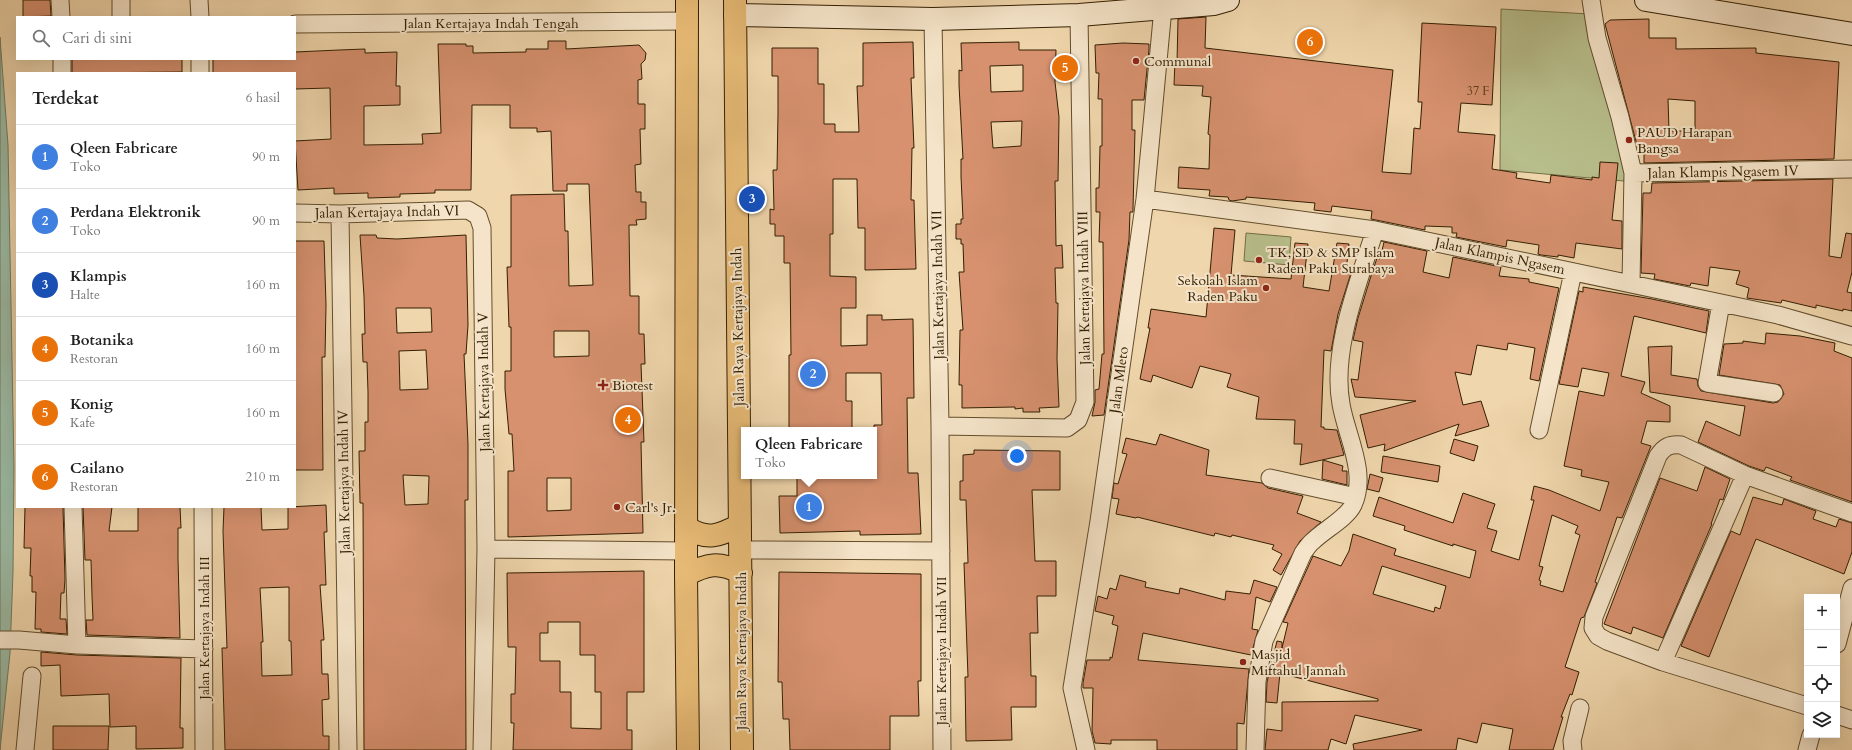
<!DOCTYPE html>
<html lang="id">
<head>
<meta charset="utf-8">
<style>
	body { margin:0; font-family:Cardo,serif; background:#f2f2f2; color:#222 }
	.controls { position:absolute; right:12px; bottom:12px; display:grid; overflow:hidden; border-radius:0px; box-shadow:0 4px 16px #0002 }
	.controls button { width:36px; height:36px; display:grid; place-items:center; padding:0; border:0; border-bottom:1px solid #e0e0e0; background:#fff; color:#222; font:20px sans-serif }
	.you { position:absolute; left:1017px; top:456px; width:14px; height:14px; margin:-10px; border:3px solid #fff; border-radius:50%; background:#1a73e8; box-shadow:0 0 0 6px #1a73e833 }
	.badge { display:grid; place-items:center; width:26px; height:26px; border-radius:50%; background:#8f2418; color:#fff; font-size:13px; font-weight:700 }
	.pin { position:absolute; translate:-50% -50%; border:2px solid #fff; box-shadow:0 1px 4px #0006 }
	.popup { position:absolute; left:741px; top:427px; width:136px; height:52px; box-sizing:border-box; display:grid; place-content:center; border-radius:0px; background:#fff; filter:drop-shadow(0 1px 3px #0005); font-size:13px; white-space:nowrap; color:#767676 }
	.popup b { font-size:15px; color:#222 }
	.popup::after { content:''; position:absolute; left:50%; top:100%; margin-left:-8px; border:8px solid transparent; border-top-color:#fff }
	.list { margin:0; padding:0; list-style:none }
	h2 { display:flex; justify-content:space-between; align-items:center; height:52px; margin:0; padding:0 16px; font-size:17px }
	h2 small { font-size:13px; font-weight:400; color:#767676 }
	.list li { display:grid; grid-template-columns:26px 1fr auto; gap:12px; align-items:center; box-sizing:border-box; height:64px; padding:0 16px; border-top:1px solid #e0e0e0 }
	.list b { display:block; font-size:15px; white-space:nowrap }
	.list p { margin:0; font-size:13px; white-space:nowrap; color:#767676 }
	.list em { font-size:13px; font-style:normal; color:#767676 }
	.icon { flex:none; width:22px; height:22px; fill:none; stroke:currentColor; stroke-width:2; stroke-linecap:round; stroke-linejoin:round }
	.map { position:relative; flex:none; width:1852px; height:750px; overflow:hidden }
	.search { position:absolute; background:#fff; box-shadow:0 4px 16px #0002; left:16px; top:16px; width:280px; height:44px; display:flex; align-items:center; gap:10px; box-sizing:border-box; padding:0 14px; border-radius:0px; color:#767676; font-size:15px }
	.panel { position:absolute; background:#fff; box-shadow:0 4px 16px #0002; left:16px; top:72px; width:280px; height:436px; border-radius:0px }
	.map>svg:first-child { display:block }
	.green { fill:#b7be8b; stroke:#756e46 }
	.water { fill:#9bbaa4; stroke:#717c63 }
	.building { fill:#d7916f; stroke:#331f02; fill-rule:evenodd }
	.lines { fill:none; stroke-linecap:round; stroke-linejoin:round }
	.minor-casing { stroke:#624d2c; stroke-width:19 }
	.secondary-casing { stroke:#331f02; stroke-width:24 }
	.primary-casing { stroke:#331f02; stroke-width:24 }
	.minor { stroke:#f5e4c9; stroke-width:17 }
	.secondary { stroke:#f5e4c9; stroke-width:22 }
	.primary { stroke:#e8bb76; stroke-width:22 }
	.poi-dot { fill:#8f2418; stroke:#f5e4c9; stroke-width:1.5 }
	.labels { text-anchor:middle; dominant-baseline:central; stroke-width:4; stroke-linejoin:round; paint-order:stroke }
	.number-label { font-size:12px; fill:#5c3c1d }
	.street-label { font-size:14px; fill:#331f02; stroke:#f5e4c9 }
	.poi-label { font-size:14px; fill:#331f02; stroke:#f5e4c9; text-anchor:start }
</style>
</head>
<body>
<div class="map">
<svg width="1852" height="750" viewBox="0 0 1852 750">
	<rect width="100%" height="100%" fill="#f0d6ac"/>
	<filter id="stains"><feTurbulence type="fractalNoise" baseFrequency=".005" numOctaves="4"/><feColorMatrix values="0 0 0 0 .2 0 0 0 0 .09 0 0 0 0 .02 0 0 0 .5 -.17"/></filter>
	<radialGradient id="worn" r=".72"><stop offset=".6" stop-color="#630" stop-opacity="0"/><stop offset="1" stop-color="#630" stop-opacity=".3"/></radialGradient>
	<path class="green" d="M1501 9 1590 14 1626 166 1624 181 1500 170Z
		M1246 233 1291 237 1289 265 1244 261Z"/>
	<path class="water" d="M0 37 8 145 14 467 13 572 10 653 0 750Z"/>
	<path class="building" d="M23 0H50L51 16 23 17Z
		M1206 17 1205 48 1393 70 1382 172 1411 174 1414 128 1420 129 1422 102H1418L1422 23 1496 27 1492 105 1461 103 1458 132 1495 135 1492 169 1517 173 1516 178 1550 183 1551 175 1592 180V177L1599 178 1600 162 1618 163 1612 220 1622 221V249L1576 243 1574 258 1558 255V257L1541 255 1538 254 1539 245 1507 240 1506 247 1456 237 1457 233H1452V227L1425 226V230L1371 219 1372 211 1332 206 1331 212 1314 210 1315 203 1246 197V199L1232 201 1229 200 1228 197 1209 196 1210 190 1178 188 1179 167 1209 169 1210 135 1208 134 1211 97 1202 96 1203 86 1174 85 1175 61 1177 62 1178 19Z
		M1649 19V38H1676V49L1756 48V53L1839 62 1834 159 1644 163V149H1638L1605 24 1610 20ZM1668 99 1695 101V131H1669Z
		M548 41H566V49L639 45 646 53 645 60 641 64 642 79 638 80V104H645V129H640L641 164 635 165 636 192H641V202H646V219L636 220 637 225H629L630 296H639V334H644L645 364H641L644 442H641L643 533 508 537V471H514L512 434H509L505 389V371H511V327H509L507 267H511V195L564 194 565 231H568L569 286 593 285 589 184H567V191H553L551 131 537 132V128H510V105H472L471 190H435V193L400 194V197L368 198V193L334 194V188L298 190 295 141 331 139 330 88 295 89V73H213V59H295V52L339 50 365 49V53L397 52 396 86H400V105L364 106V145L423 144 422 134 441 133 438 44H466V46H473V53L526 52V49H548ZM554 331H589V356L554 357ZM547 478H571V510L547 511Z
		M913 42 914 78H911L914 148H912L911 200H914L916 269 865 270V228H858L857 179H833V234H830V276L856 277V308H841V346L867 345V315H882V320L913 319 914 398H907L908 473H918L921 534 860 535V531L780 533 779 496H797V476H874V425H882L881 373H846V401H852V430H789V355H791L790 263H784V236H775V224H770V209L774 210 773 170H777L778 114V76H772V48H818V84H824V124H835V132H859L857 86H863V43Z
		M1019 42V50H1056L1055 82 1059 117 1058 181H1055L1056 246 1062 245 1063 268H1055L1056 303H1058L1057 359 1059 407 1039 408 1040 412H1023V408L1015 409V407L962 408V385H959L960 330H963L959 272H964L963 244H961V239H956V224H961V219H963L961 177V159H963L959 85V70L962 71 961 43ZM1023 65V91L991 92 990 66ZM1022 121 1021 146 993 148 991 122Z
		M1123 43 1149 44V49L1144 100H1132V130H1135L1133 209V212H1130L1129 240 1104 415 1092 416 1095 402V390L1099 389 1102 354H1104L1103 242H1099L1100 212H1096V188H1099L1100 146H1102V99H1098L1099 73H1096L1095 45Z
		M72 59H182V72L72 73Z
		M1833 179 1829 256 1841 258 1846 233 1852 234V272L1847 292 1852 293V311L1843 309V311L1816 305V308L1782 300 1781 303 1747 298 1749 288 1736 284 1740 271 1710 267 1708 286 1691 283 1690 286 1654 279 1655 274 1641 273 1643 193H1651L1652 183Z
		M1214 228 1235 230 1231 275 1291 279 1295 243 1308 244 1303 287 1329 291 1337 243 1349 244 1346 272 1351 273 1338 314 1331 351 1324 350 1321 427H1324V429L1337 430 1344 455 1300 465 1302 444H1294L1295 420 1256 419 1259 397 1227 387 1231 374 1200 366 1192 388 1153 375 1151 382 1140 379 1150 328H1148L1151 309 1206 317Z
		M360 235H376L377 238 397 239 466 235 468 325 466 354H464L468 444V500H465L466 750H364L363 503H360L359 451H365V422H368V392L367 362H363L362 334H365L364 296ZM396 308H431L432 332 397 333ZM426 350 428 389 400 390 399 351ZM403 475 429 476 428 504 405 505Z
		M295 241H324L326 305 325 357H322L323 470H295Z
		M1384 242 1427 251 1423 272 1449 278 1453 257 1501 267 1499 276 1529 279V282L1559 288 1539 381 1530 379 1535 348 1508 343 1507 350 1477 345 1471 375 1455 372 1463 405 1481 401 1489 426 1455 436 1459 424 1384 451 1385 444 1368 448 1360 415 1416 401 1355 397 1351 379 1358 380 1363 342 1353 340 1358 318 1371 276 1377 258 1380 259Z
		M1583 287 1652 299 1709 311 1706 333 1634 316 1621 376 1645 382 1641 393 1670 406V422L1647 421 1641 443 1651 446 1622 518 1617 517 1595 582 1597 583 1596 586 1584 617 1581 618 1565 667 1579 672 1572 695 1570 694 1561 717H1563L1553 750H1509L1513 729 1482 723 1477 743 1458 738 1456 750H1354L1353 744 1422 730 1355 715 1346 744 1331 739 1328 750H1265L1267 729 1282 731V702L1378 701V699L1280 673 1277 703 1266 702 1267 682 1277 641 1282 642V648L1288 623 1283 622 1313 556 1341 566 1349 551 1353 534 1396 549 1394 555 1470 578 1476 551 1453 544V546L1404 530 1405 526 1373 516 1379 497 1453 523 1463 493 1495 504 1487 528 1497 531 1491 551 1519 560 1534 500H1531L1534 486 1549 490 1600 511 1609 482 1581 476 1582 470 1564 466 1579 391 1604 396 1609 373 1582 368 1578 387 1559 384 1579 291 1583 292ZM1552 515 1578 526 1575 533 1580 535 1563 592 1540 585 1541 581 1539 580 1543 567 1539 566ZM1382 566 1446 586 1440 609 1435 607 1434 612 1373 594Z
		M1766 333 1800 336 1835 343 1834 351 1852 358V502L1790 480 1792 477 1766 467 1764 471 1749 466 1698 442 1706 421 1740 436 1745 406 1650 392 1648 347 1672 346 1671 375 1697 379 1698 386 1701 391 1773 403 1778 402 1784 394 1780 385 1719 375 1724 344 1743 343V341L1765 344Z
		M1160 434 1209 450 1206 475 1262 483 1268 488 1303 496 1297 513 1321 522 1300 541 1281 575 1273 570 1282 554 1272 549 1274 545 1232 535 1231 537 1215 533 1214 536 1137 517 1136 518 1116 514 1119 499 1112 498 1114 483 1118 484 1127 454 1122 453 1126 438 1156 445Z
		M1454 439 1478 446 1474 461 1450 453Z
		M974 450 1060 451V490H1032L1035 561H1056V596H1037L1038 633H1030L1031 676H1036V707H1011L1012 740 966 741 965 677H968L964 563H968L966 500H960V481H963V455L974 454Z
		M1383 456 1440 466 1438 482 1381 472Z
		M1323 460 1343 466 1342 471H1347V485L1322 479Z
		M1705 467 1730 479 1723 500 1720 499 1711 524H1712L1663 638 1633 627 1631 634 1604 624 1660 478 1697 491Z
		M1370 474 1383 478 1379 492 1367 489Z
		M1753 497 1782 505 1784 499 1816 511 1813 519 1836 527 1839 519 1852 523V552L1844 574 1756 539 1709 657 1681 646 1731 531 1740 535Z
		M326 505 327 532H324L326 585H320L324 640H321L322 674H328L329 699 322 700 323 736H329V750H225L222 648H227L223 531 224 507H261L262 530 288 529V507ZM289 587V641H291L292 675 262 676 261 642H263L260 588Z
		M25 507H63L65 579 64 593H61L60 619H66L67 634 41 632V629H35L36 592H32V576H30L31 548H24Z
		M83 507H112L109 531H138V507H180L181 528H178V558L180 638 87 635 86 620H93L92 596 91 560H85Z
		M644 571V692H627V730H632V750H513L514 723H511V694H515L516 647H508L507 573ZM548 622H580V655H595V692H601V729L571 728V692H560V661H540V633H548Z
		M779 572 921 574V681H918L919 716H890V750H790L789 719H783L782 682H778Z
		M1120 575 1146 582 1145 587 1179 594 1180 588 1225 600 1226 591 1250 594 1254 580 1277 587 1270 602 1256 597 1252 629 1258 630 1251 655 1143 633 1138 660 1249 669 1244 724 1237 723V750H1157V740H1111V744L1095 743 1092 731 1093 688H1083V683L1087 660H1110V657L1112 658 1118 626 1112 624 1114 616 1095 611 1098 596 1107 599 1110 588 1116 590Z
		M41 652 77 655 181 658 180 728H183V748L136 749V726L110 727 109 694 61 696 60 665 41 666Z
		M53 726H109L108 750H53Z"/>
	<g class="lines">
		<g class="minor-casing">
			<path id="minor" d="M60 0 61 17
				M199 0 200 17
				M1591 0 1597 38 1620 117 1633 173
				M121 17V0
				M933 19 940 426 942 750
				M295 24 687 21
				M62 59V73
				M200 59V73
				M1145 199 1375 230 1778 315 1852 336
				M295 213 340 214 468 210 478 216 482 228 486 549 482 750
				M340 214 348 750
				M1631 284 1633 173 1852 169
				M1721 303 1707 383 1774 393
				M940 426 1067 428 1078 420 1085 402 1079 15
				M1539 430 1573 272
				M1270 478 1356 497
				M73 507 77 645 204 649
				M203 507 204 750
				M486 549 686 551
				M741 550 941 551
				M0 640H19L77 645
				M1837 644 1852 588
				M1663 662 1745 475
				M1807 706 1663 662 1607 641 1598 636 1593 628 1594 617 1658 456C1664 447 1669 444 1681 445L1745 475 1852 513
				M1837 715 1852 720
				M25 750 32 676
				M1086 750 1072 688 1099 521 1145 199 1163 8
				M1255 750 1257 681 1264 641 1303 553C1306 549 1309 544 1313 541 1324 530 1347 518 1353 505 1368 473 1346 435 1341 404 1331 349 1359 282 1375 230
				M1573 750 1572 741 1580 708
				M1807 750 1811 735"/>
		</g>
		<g class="secondary-casing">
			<path id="secondary" d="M1646 0 1852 34
				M735 15 933 19 1079 15 1214 4 1228 0"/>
		</g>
		<g class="primary-casing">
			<path id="primary" d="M687 0 686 575 688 750
				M735 0 742 750
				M686 527C707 541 719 536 740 525
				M686 575C707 564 719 561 741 573"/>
		</g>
		<use href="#minor" class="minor"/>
		<use href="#secondary" class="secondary"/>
		<use href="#primary" class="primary"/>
	</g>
	<g class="poi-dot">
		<circle cx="1136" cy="61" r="4"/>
		<circle cx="1629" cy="140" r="4"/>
		<circle cx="1259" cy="260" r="4"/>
		<circle cx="1266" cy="288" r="4"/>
		<path d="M601 379h4v4h4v4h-4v4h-4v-4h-4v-4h4z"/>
		<circle cx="617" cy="507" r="4"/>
		<circle cx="1243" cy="662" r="4"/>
	</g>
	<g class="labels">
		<g class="number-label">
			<text x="1478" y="91">37 F</text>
		</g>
		<g class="street-label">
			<text x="491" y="23">Jalan Kertajaya Indah Tengah</text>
			<text transform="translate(1723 172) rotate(-1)">Jalan Klampis Ngasem IV</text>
			<text transform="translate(387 212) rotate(-1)">Jalan Kertajaya Indah VI</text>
			<text transform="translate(1500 256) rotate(12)">Jalan Klampis Ngasem</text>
			<text transform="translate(938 285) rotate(-91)">Jalan Kertajaya Indah VII</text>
			<text transform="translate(1084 288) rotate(-91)">Jalan Kertajaya Indah VIII</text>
			<text transform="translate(738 327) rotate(-91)">Jalan Raya Kertajaya Indah</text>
			<text transform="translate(1119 380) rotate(-82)">Jalan Mleto</text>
			<text transform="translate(484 382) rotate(-91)">Jalan Kertajaya Indah V</text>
			<text transform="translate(344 482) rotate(-91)">Jalan Kertajaya Indah IV</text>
			<text transform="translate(204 628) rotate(-90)">Jalan Kertajaya Indah III</text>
			<text transform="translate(741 651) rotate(-90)">Jalan Raya Kertajaya Indah</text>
			<text transform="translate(941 651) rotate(-90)">Jalan Kertajaya Indah VII</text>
		</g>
		<g class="poi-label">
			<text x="1144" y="61">Communal</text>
			<text x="1637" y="132">PAUD Harapan<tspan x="1637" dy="16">Bangsa</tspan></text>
			<text x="1267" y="252">TK, SD &amp; SMP Islam<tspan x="1267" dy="16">Raden Paku Surabaya</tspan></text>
			<text x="1258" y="280" text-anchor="end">Sekolah Islam<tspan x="1258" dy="16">Raden Paku</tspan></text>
			<text x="612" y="385">Biotest</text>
			<text x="625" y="507">Carl's Jr.</text>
			<text x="1251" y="654">Masjid<tspan x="1251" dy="16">Miftahul Jannah</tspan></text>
		</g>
	</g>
	<rect width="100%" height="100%" filter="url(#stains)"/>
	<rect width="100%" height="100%" fill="url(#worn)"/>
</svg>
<div class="controls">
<button>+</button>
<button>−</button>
<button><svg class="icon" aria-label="locate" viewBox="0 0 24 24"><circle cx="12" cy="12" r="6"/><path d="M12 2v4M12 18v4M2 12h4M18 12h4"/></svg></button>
<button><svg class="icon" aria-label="layers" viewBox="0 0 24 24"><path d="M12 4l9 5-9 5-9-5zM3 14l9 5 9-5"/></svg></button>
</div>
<div class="you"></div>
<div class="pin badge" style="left:809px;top:507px;background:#3f7fe0">1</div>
<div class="popup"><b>Qleen Fabricare</b>Toko</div>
<div class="pin badge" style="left:813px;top:374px;background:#3f7fe0">2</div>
<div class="pin badge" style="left:752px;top:199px;background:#1a4fb4">3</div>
<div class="pin badge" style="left:628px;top:420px;background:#e8710a">4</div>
<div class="pin badge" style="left:1065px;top:68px;background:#e8710a">5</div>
<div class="pin badge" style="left:1310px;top:42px;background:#e8710a">6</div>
<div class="search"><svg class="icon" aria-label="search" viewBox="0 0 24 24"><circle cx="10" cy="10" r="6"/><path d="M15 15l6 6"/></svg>Cari di sini</div>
<section class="panel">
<h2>Terdekat<small>6 hasil</small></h2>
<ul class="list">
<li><span class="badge" style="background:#3f7fe0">1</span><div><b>Qleen Fabricare</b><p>Toko</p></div><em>90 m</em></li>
<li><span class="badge" style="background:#3f7fe0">2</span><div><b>Perdana Elektronik</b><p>Toko</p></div><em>90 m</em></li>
<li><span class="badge" style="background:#1a4fb4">3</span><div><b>Klampis</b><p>Halte</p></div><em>160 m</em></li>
<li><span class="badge" style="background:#e8710a">4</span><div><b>Botanika</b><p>Restoran</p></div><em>160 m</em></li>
<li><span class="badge" style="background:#e8710a">5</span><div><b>Konig</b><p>Kafe</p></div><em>160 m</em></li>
<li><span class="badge" style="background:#e8710a">6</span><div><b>Cailano</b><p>Restoran</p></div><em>210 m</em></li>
</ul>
</section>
</div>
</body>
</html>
